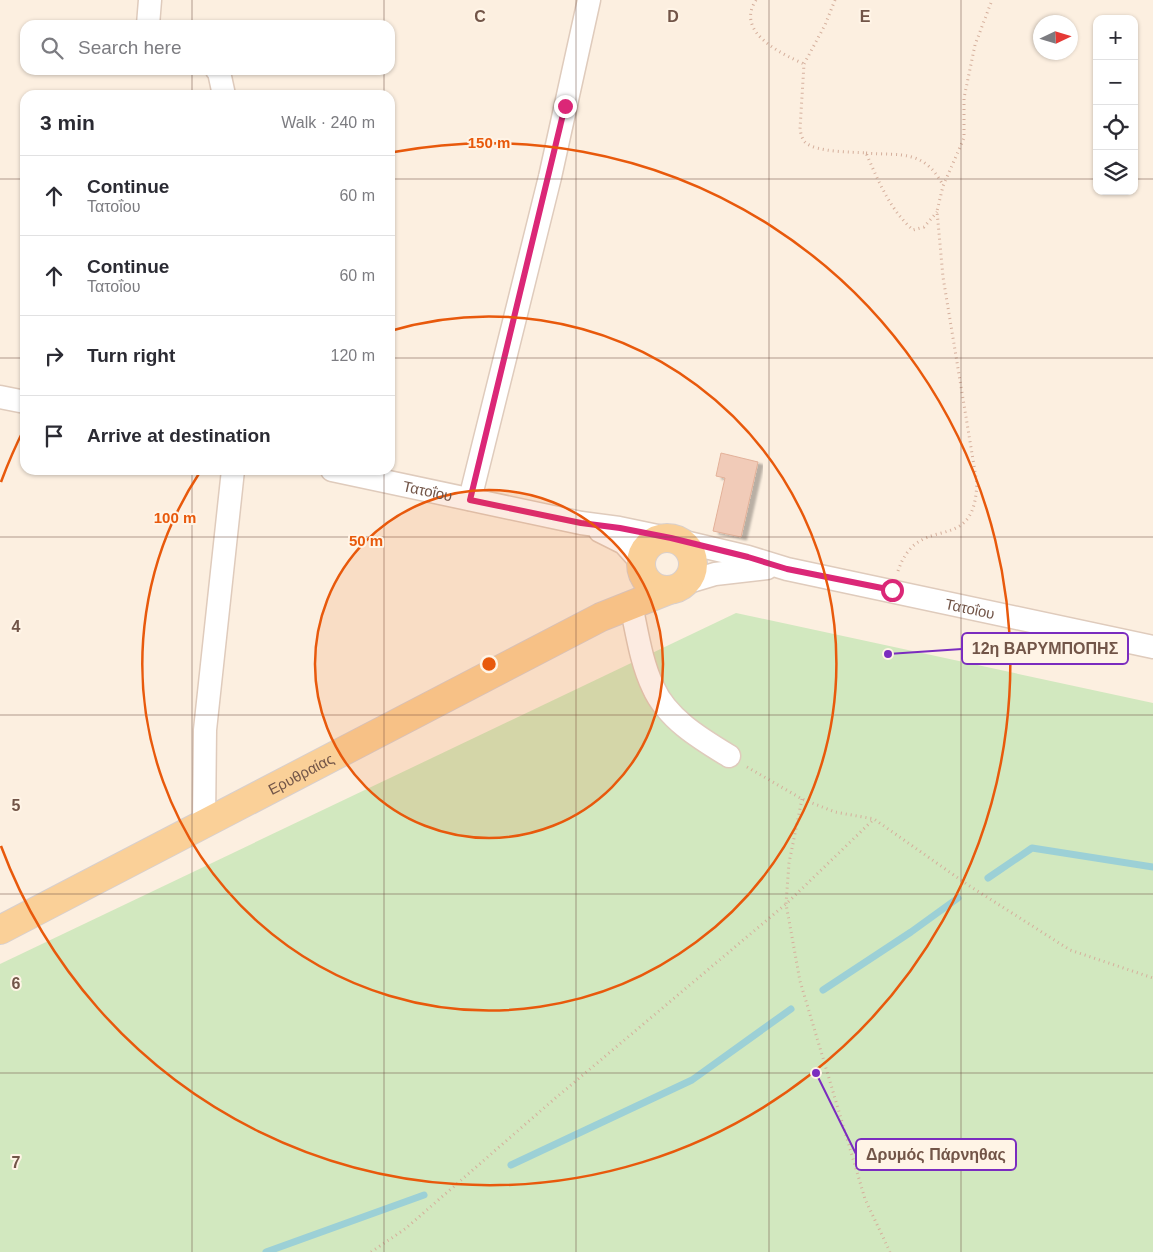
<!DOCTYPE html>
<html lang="en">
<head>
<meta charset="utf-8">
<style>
	body { margin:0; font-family:Arial,sans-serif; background:#f7f7f7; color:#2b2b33 }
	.controls { position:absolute; right:15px; top:15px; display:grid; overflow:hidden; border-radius:10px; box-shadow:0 1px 4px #0004 }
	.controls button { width:45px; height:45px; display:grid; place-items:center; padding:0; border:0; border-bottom:1px solid #e1e1e2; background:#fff; color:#2b2b33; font:25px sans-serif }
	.compass { position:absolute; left:1033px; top:15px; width:45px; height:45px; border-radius:50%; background:#fff; box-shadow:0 1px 4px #0004; rotate:86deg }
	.stop { position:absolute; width:15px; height:15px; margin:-11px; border:4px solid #db2777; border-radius:50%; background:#fff }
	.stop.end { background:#db2777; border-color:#fff; box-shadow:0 1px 5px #0008 }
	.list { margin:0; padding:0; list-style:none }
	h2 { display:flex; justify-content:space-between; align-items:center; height:65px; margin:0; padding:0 20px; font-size:21px }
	h2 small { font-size:16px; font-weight:400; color:#7c7c81 }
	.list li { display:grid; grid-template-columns:32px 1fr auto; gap:15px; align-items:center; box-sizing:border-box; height:80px; padding:0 20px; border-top:1px solid #e1e1e2 }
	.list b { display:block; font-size:19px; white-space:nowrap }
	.list p { margin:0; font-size:16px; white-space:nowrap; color:#7c7c81 }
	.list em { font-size:16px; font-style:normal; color:#7c7c81 }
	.icon { flex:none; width:28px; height:28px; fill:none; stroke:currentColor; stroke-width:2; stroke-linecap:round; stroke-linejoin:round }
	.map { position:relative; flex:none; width:1153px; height:1252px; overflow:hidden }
	.search { position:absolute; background:#fff; box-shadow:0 1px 4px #0004; left:20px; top:20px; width:375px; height:55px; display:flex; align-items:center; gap:12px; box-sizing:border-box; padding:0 18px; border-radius:15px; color:#7c7c81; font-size:19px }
	.panel { position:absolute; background:#fff; box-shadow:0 1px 4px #0004; left:20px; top:90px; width:375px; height:385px; border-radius:15px }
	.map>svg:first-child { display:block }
	.green { fill:#d2e8bf }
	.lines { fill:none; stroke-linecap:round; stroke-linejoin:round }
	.stream { stroke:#9cd0d6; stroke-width:7 }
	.building { fill:#f1cbb8; stroke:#e3b199; filter:url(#shadow) }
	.minor-casing { stroke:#dfcbbc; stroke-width:25 }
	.major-casing { stroke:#d8cfcc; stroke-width:30 }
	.path { stroke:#d5af9c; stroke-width:3; stroke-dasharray:1 4; stroke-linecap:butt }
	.minor { stroke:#fff; stroke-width:22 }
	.major { stroke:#fad098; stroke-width:28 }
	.route { stroke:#db2777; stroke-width:6 }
	.grid { fill:none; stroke:#725548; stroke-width:1; stroke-opacity:0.55 }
	.ring { fill:none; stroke:#e8590c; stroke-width:2.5 }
	.labels { text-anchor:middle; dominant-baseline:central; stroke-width:4; stroke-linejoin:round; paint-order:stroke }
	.street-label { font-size:15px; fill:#725548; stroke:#fff4e6 }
	.grid-label { font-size:16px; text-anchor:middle; font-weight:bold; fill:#725548; stroke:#fff4e6; stroke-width:4; stroke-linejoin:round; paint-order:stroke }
	.centre { fill:#e8590c; stroke:#fff4e6; stroke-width:2.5 }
	.ring-label { font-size:15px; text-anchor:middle; font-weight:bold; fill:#e8590c; stroke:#fff4e6; stroke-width:4; stroke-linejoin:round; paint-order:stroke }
	.leader { fill:none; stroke:#7b2cbf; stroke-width:2 }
	.callout-dot { fill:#7b2cbf; stroke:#fff4e6; stroke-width:2 }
	.callout { fill:#fff4e6; stroke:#7b2cbf; stroke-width:2 }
	.callout-label { font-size:16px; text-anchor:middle; font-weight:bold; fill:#725548 }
</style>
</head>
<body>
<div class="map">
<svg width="1153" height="1252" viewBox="0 0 1153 1252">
	<defs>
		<filter id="shadow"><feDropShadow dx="5.5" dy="3" stdDeviation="1" flood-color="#0004"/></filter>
	</defs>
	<rect width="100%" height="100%" fill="#fcefe0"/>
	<path class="green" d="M736 613 1153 703V1252H0V964Z"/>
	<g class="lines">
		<path class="stream" d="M988 878 1032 848 1153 867
			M823 990 911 932 958 898
			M511 1165 692 1080 791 1009
			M266 1252 424 1195"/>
	</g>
	<path class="building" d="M721 453 758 462 741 537 713 531 725 478 716 476Z"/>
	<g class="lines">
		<g class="minor-casing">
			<g id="minor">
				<path d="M148 25 150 0"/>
				<path d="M217 70 219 72 224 95"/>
				<path d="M0 397 25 402"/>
				<path id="s1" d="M332 470 581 523 619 528 667 538"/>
				<path d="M470 499 550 177 589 0"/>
				<path d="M600 531 624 543 641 562"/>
				<path id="s2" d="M676 540 748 557 787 569 1153 647"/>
				<path d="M685 583 715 574 767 568"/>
				<path d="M631 605C637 632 641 662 653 687 667 719 701 739 729 756"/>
				<path d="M204 822 205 730 233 470"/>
			</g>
		</g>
		<g class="major-casing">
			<g id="major">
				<circle cx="667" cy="564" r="26"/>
				<path id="s3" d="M0 930 601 617 669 590"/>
			</g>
		</g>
		<path class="path" d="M756 0C735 32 780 53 804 64
			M835 0 825 25 804 64 800 129C801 134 802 140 806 143 817 152 851 152 866 153 878 180 890 210 913 230L924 227 937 212
			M866 153C902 156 923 149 943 185
			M898 571C914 523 951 542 968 518 975 508 976 496 977 484L943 277 937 211 943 186 964 138V98L975 45 992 0
			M747 767 802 799 835 812 874 819 968 885 1070 950 1153 978
			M802 799 789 863 786 904 800 981 865 1199 890 1252
			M371 1252 405 1229 552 1101 786 904 874 819"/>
		<use href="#minor" class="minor"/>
		<use href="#major" class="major"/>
	</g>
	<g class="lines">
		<path class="route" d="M565 106 470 500 581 523 620 528 671 538 748 557 787 569 892 590"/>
	</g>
	<path class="grid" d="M192 0V25M384 0V25M576 0V1252M769 0V1252M961 0V1252M192 70V95M384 70V95M0 179H25M390 179H1097M1134 179H1153M0 358H25M390 358H1153M192 470V1252M384 470V1252M0 537H1153M0 715H1153M0 894H1153M0 1073H1153"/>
	<circle cx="489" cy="664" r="174" fill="#e8590c" fill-opacity=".12"/>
	<g class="ring">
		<circle cx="489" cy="664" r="174"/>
		<path d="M390 331A347 347 0 1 1 200 472"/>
		<path d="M1 482A521 521 0 0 1 25 427M394 152A521 521 0 1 1 1 846"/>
	</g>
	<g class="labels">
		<g class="street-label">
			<text stroke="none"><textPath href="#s1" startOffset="98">Τατοΐου</textPath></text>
			<text stroke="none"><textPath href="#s2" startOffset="302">Τατοΐου</textPath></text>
			<text stroke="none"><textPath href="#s3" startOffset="339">Ερυθραίας</textPath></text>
		</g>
	</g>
	<g class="grid-label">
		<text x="480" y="22">C</text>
		<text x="673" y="22">D</text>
		<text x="865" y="22">E</text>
		<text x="16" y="632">4</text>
		<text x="16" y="811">5</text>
		<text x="16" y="989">6</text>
		<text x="16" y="1168">7</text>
	</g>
	<circle cx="489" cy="664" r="8" class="centre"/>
	<g class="ring-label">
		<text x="489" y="148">150 m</text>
		<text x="175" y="523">100 m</text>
		<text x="366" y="546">50 m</text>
	</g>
	<path class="leader" d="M888 654L962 649M816 1073L856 1154"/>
	<g class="callout-dot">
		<circle cx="888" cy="654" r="5"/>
		<circle cx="816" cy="1073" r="5"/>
	</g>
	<g class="callout">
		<rect x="962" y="633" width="166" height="31" rx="5"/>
		<rect x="856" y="1139" width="160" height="31" rx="5"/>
	</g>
	<g class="callout-label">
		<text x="1045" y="654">12η ΒΑΡΥΜΠΟΠΗΣ</text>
		<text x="936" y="1160">Δρυμός Πάρνηθας</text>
	</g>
</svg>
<div class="controls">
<button>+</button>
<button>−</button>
<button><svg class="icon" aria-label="locate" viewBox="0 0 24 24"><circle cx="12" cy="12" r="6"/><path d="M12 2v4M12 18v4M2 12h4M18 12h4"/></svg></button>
<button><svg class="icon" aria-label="layers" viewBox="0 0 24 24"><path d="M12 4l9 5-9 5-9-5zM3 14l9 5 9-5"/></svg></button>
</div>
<svg class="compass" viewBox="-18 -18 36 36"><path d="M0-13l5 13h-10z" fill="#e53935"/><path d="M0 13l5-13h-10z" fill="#7c7c81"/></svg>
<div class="stop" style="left:892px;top:590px"></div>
<div class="stop end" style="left:565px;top:106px"></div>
<div class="search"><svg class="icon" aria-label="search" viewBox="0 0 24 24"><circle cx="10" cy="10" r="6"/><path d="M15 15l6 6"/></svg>Search here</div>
<section class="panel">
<h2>3 min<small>Walk · 240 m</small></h2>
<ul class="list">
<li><svg class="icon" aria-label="ahead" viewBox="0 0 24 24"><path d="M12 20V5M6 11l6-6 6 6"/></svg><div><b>Continue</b><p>Τατοΐου</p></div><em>60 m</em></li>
<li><svg class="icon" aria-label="ahead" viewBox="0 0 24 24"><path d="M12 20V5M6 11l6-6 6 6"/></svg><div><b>Continue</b><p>Τατοΐου</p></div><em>60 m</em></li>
<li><svg class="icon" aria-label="right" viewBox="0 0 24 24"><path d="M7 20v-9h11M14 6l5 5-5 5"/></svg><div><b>Turn right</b></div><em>120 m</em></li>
<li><svg class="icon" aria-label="arrive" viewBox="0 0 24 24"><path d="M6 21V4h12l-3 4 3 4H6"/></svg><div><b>Arrive at destination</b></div></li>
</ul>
</section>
</div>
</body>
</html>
